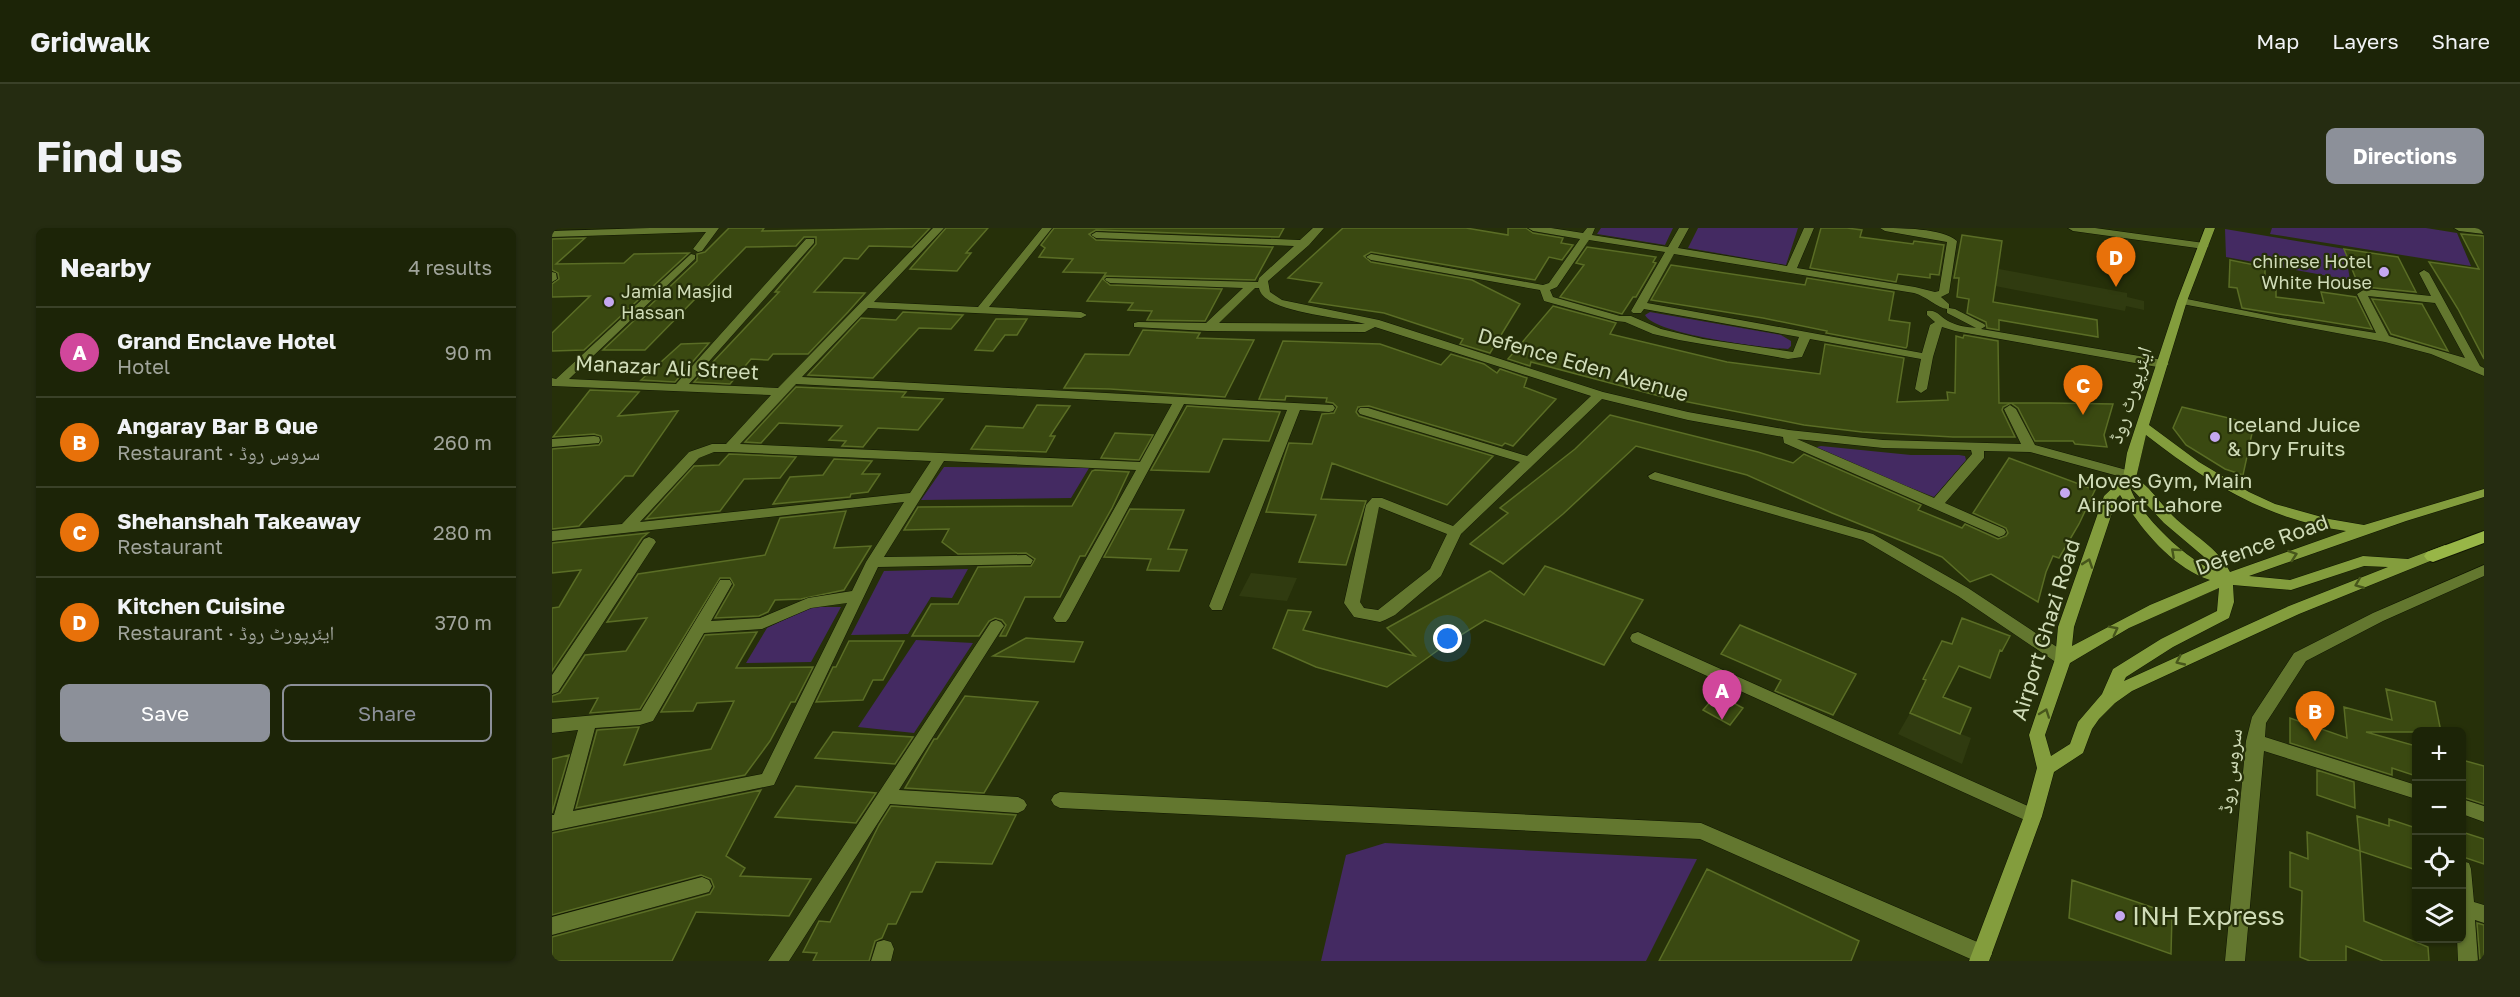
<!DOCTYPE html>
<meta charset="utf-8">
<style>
:root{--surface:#1c2407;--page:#252c11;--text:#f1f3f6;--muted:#a0a49b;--line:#3a4128;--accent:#8c9099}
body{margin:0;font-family:"Golos Text","Noto Naskh Arabic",sans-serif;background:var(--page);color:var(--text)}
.controls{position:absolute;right:18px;bottom:18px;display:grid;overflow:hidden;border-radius:9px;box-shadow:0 2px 4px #0004}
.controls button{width:54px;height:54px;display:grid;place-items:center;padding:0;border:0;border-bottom:2px solid var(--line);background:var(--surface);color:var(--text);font:30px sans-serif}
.you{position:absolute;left:896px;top:411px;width:21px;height:21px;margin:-15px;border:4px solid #fff;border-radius:50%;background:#1a73e8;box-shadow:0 0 0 9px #1a73e833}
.badge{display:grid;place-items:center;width:39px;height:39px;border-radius:50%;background:var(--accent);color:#fff;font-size:20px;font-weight:700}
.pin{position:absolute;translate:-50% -50px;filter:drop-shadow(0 2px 3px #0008)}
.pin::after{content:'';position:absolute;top:32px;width:21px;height:18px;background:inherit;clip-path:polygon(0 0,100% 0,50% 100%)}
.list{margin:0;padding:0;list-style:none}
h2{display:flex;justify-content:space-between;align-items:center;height:78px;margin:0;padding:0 24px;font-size:26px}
h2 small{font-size:20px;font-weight:400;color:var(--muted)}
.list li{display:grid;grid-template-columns:39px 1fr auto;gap:18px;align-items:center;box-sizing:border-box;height:90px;padding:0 24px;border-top:2px solid var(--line)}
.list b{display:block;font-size:22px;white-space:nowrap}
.list p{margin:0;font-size:20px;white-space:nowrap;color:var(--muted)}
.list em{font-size:20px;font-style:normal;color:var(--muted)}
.actions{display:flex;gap:12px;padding:18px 24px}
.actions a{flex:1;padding:14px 0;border:2px solid var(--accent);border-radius:9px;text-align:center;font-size:21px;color:var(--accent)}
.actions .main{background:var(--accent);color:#fff}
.icon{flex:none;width:33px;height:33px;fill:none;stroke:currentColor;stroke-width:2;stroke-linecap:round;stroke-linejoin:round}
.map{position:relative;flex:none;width:1932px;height:733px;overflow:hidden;border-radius:9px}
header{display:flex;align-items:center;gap:36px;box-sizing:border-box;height:84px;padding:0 30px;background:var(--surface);border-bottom:2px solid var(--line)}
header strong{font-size:28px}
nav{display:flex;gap:33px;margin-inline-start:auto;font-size:21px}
.intro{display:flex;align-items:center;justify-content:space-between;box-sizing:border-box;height:144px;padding:0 36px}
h1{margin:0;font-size:42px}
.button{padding:15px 27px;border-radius:9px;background:var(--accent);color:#fff;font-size:21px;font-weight:700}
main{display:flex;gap:36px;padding:0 36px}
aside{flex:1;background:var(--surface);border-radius:9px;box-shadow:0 2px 4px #0004}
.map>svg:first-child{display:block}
.built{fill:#303b10}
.green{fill:#442a62}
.building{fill:#3a4911;stroke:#5a6d25;stroke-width:1.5}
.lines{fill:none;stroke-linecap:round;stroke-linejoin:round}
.minor-casing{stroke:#101602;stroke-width:1}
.major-casing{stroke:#101602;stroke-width:1}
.highway-casing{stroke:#101602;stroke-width:2}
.minor{fill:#63772f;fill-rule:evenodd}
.major{fill:#839d3d;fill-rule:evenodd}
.highway{fill:#98b647;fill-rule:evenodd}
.oneway{stroke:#47561b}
.poi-dot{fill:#c5a7f1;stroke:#263009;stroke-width:2}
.labels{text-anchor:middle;stroke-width:4.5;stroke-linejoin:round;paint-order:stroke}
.far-poi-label{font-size:18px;fill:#d0dcb8;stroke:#263009;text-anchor:end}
.street-label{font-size:21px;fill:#d0dcb8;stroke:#263009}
.poi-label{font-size:21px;fill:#d0dcb8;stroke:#263009;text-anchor:start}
.near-poi-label{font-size:26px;fill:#d0dcb8;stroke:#263009;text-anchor:start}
</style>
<header>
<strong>Gridwalk</strong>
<nav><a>Map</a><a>Layers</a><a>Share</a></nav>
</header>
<div class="intro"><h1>Find us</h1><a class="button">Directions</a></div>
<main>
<aside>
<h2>Nearby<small>4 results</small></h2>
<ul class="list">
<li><span class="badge" style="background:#d1479c">A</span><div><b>Grand Enclave Hotel</b><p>Hotel</p></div><em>90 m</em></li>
<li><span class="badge" style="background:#e8710a">B</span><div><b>Angaray Bar B Que</b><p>Restaurant · سروس روڈ</p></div><em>260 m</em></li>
<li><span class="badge" style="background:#e8710a">C</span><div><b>Shehanshah Takeaway</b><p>Restaurant</p></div><em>280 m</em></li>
<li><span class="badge" style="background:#e8710a">D</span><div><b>Kitchen Cuisine</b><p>Restaurant · ایئرپورٹ روڈ</p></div><em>370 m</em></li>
</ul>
<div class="actions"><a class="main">Save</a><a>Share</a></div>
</aside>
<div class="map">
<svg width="1932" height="733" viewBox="0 0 1932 733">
<rect width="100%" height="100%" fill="#263009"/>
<!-- built -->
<path class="built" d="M1447,41l128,24v4l17,4v9l-18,-4 -1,5 -130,-25z
M699,345l46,5 -10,23 -48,-5z
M1358,485l61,25 -9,26 -64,-30z"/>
<!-- green -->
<path class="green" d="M1049,0h72l-8,17 -68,-11z
M1146,0h100l-12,37 -98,-17z
M1720,0h154l31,5 14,33 -201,-32z
M1673,1l120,20 5,31 -124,-23z
M1098,84l131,23 10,6v5l-3,3c-24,-1 -134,-15 -143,-34z
M1269,218l90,9h48l6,1 1,4 -32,37 -117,-46v-4z
M392,239l145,1 -18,30 -150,2z
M416,341l-16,29 -21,-1 -23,37 -57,1 33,-64z
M259,379h30l-30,55 -65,1 21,-35z
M364,412l57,3 -59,90 -56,-6z
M833,615l312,16 -51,102h-325l25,-106z"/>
<!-- building -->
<path class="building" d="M177,0h35l-2,3 168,-3 -18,19 -43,-1 -11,13 -14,-1 -30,34 51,1 -17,19 -40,42h-35l-5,6 -17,-1 -21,25 -36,-2 85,-90h-4l41,-48v-7h-12l-8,9 -50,1 -101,103h-42l94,-89v-7l8,-2z
M394,0h42l-22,25h5l-14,18 -47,-2z
M502,0h230l-5,9 -183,-7 -7,4 7,6 177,7 -18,33 -149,-4 -3,3 7,6 112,4 -17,32 -58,-1 5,-9 -24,-1 5,-7 -46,-2 19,-28 -43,-1 10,-13 -34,-2 6,-9 -4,-3z
M791,0h123l42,7v-7h18l7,5 30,5 -2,5 12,2 -11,15 -13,-3 -14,23 -164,-28 -7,4 7,6 101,18 48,24 -30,49 -30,-9 3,-5 -79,-26 -75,-11 13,-19 -34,-5z
M1269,0h26l15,2 -2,7 53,7 1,-3 30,4 -5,30 -9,-1v4l-32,-4 -2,8 -86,-14z
M1909,6l23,2v123l-26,-50 -29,-47 50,7z
M1410,7l40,6 -9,61 104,18 1,17 -99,-17v10l-12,-2 -1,-6 -19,-9 2,-14 -12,-2 2,-19h-5z
M33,10l-29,26 68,-1 10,-9 55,-1 -105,97 -32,1v-18l38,-37 -38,1v-13l7,-5 -1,-6 -6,-3v-31z
M1035,19l69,10 -3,5 3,1 -20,34h-3l-11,17 -62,-17 24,-32 -8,-2z
M1792,21l54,8 18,35 -51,-5 -5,2z
M1678,32l35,7v13l11,2v15l48,6 -3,-11 35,5 16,32 -130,-21 -5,-20 -8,-1z
M1119,37l134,20 2,-7 87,14 -5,28 21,3 -3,23 -1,2 -80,-15 1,-2 -64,-13 -112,-18z
M1820,71l50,5 26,47 -57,-17z
M1001,78l63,17 -6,11 117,28 93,12 5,-30 79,14 -7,44 51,-2 -1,-8 8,1 1,-57 7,2 1,-3 34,6 1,62h51l63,1 -9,31 3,12 -32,-3 -2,-3h-38l-17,-33 -7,-5 -8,4 -1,3 13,27h-62l-91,-5 -58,-7 -141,-28 -132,-35 -1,4 -22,-7z
M351,84l60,3 -12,14 -32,-1 -46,50 -65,-3 53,-57 35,2z
M444,91h31l-10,16h-12l-12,16 -18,-1z
M591,102l57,3 -3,5 57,2 -29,57 -115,-8 -46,-1 21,-34 44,1z
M731,113l97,3 61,21 10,-11 33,10 13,9 3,-4 27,9 -3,9 32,12 -43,47 -8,-3 -3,3 -133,-40 -11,1 -2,5 3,4 134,40 -46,49 -115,-42 -11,36 45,2 -20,64 -47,-3 17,-47 -50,-3 23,-69 23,1 10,-30 12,-1 3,-6 -4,-4 -7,-1 1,-4 -41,-2 -1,4 -26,-1z
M157,115l-34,39 -34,-2 40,-36z
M244,159l110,5 -4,5 41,2 -25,31 -40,-2 -15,19 -21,-1 4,-5 -17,-1 13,-14 -63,-3 -18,20 -16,-1z
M38,162l49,2 -21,24 60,-5 -45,65h-8l-46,50 -27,3v-80l47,-4 3,-4 -1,-5 -7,-2 -41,3z
M485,177l33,1 -20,30h5l-9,16 -75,-3 15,-23 37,2z
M635,178l93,6 -11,29 -46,-2 -14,33 -58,-2z
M1630,179l72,17 -11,51 -18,-6 -39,-24 -13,-17z
M1058,187l148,37 35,11 11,-9 117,51 -3,5 44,18 3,-4 33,15 8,-3 2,-3 -2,-5 -33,-15 36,-55 86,32 -16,34 -20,34 -6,-2 -7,16 -8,30 -47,-28 -21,8 -28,-25 -110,-44 -85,-38 -111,-29 -73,68 -60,50 -33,-20 38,-31 -8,-5 75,-59z
M563,205l38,2 -14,25 -38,-2z
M177,226l67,3 -16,21 -36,1 -24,32 -74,8 48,-53 25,-1z
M282,231l38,2 -10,13h18l-12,18 -17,2 -1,3 -77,7 17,-27 33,-2z
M543,242l34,2 -17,36 -27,48h-5l-20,41h-35l-19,39h-6l6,-11 -4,-5 -7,-2 -6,3 -10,15h-67l19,-32h27l20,-37 53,-1 4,-7 -9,-6 -68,1 -16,-12 7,-13 -45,1 14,-23 154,-1 20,-35z
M578,281l54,1 -16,39 19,1 -8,21 -32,-1 4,-11 -47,-2z
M294,283l-12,37 37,-2 -27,44 -43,9 -26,1 -7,12 -9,4 -44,2 19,-33 -4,-7h-10l-80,131 -50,4 8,-15 -46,4v-6l8,-3 25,-38 41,-4 21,-33 -40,4 31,-48 127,-19 15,-37z
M96,305l-6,5 -90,133v-63l7,-1 22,-37 -29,3v-30z
M993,338l98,34 -39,65 -119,-45 -37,23 -61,44 -71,-20 -43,-19 15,-38 23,2 -8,18 112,26 -28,-28 103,-57 34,24z
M1410,390l48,18 -8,15 -2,-1 -10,28 -31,-12 -16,31 28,11 -11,26 -50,-21 16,-33 -3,-1 19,-38 10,3z
M1188,397l116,49 -23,41 -58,-24 6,-11 -60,-26z
M205,404l-21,36 77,-1 -18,35h-4l-21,39 -25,34 -169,33 21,-78 42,-3 -15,38 87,-16 23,-48 -37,2 -4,8 -32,1 44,-77z
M474,410l57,4 -9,20 -81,-6z
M297,413h55l-21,39h-10l-10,20 -47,2 17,-35h3z
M1834,461l49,13 6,30h-75l50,14v30l-24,-8v7l-102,-32v-25l57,20 -3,-31 48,13z
M1165,466l26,14 -13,17 -27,-15z
M413,468l73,6 -54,91 -79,-5 29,-49h3z
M281,504l80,5 -18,27 -80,-6z
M17,527l-17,58v-54z
M1910,532l22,6v38l-22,-7z
M1765,542l37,12 1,26 -38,-13z
M244,558l80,7 -20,30 -81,-6z
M209,562l-35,66 19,12 -5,8 71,3 -22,37 -93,-4 -24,49h-120v-24l158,-43 4,-7 -3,-8 -10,-4 -149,40v-82z
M339,578l125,9 -24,49 -56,-2 -14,30h-11l-15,32h-8l-6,14 -7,3 -6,20h-56l4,-8 -14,-1 16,-31 11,1 49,-97z
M1805,588l32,10v-7l27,9v42l-56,-19z
M1755,604l53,19 4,70 64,26 1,14h-46l-37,-15v15h-36l-10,-4 2,-66 -12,-4v-35l18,7z
M1910,604l22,7v25l-21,-7z
M1155,641l152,72 -8,20h-192z
M1520,652l100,34 -1,40 -102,-36z
M1925,695l7,2v36h-4z"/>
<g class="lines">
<!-- minor casing -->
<g class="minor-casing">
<path id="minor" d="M98,0h69l-17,23 -4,1 -5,-3 13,-17 -154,5v-6z
M381,0h11l-70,74 104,5 64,-79h10l-63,79 92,5 6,3 -6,3 -213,-10 -66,69 531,28 2,3 -2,3 -4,1 -29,-2 -78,200h-10l-3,-4 78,-196 -103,-6 -115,214 -3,4h-10l-3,-4 83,-148 -192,-9 -60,96 142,-2 7,5 -2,4 -153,3 -104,218 -222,46v-16h2l24,-85 -26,3v-14l89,-8 79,-131h10l2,4 -21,37 49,-3 48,-20 44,-7 14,-29 38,-60 -352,39v-10l70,-7 67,-72 23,-8h14l45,-49 -219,-9v-8l4,1 135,-125 4,1v4l-126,120 107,5 130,-145h8v4l-125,141 89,4zM244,156l376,20 -32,58 -400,-18zM162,224h16l201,9 -21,32 -270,29 59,-64zM295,375l-85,171 -189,37 22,-83 45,-3 13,-4 51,-88 58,-4 49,-21z
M761,0h11l-15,17 -41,36 2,11 12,8 97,20 224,72 85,20 101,18 94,10 138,4 -17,-35 6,-4 6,4 19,36 99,27 2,3 -7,4 -99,-27 -46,-1v7l-39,45 59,26 2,3 -2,3 -5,2 -215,-94 -1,-6 -95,-17 -86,-21 -141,135 -20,42 -46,39 -10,5 -5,2 -26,-5 -10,-14 22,-98 6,-7h10l71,28 67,-64 -160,-48 -2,-3 2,-3h8l159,48 64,-60 -216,-69 -10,5 -158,-1 -73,-4v-4l4,-1 68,1 37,-35 -133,-5 -5,-3 1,-2 152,4 1,-4 35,-32 -198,-8 -5,-3 5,-3 204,8zM703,60h4c4,25 84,29 106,36l-146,-1zM1245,211l86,9 88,2 1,4 -38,44zM827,279l68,27 -17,35 -52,41 -14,-2 -4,-6z
M976,0h23l32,5 4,-5h8l-3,7 76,12 11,-19h10l-11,20 109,18 17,-38h10l-17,40 118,19 20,5 4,-1 8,-49 -62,-11 -5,-3c20,0 63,0 77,13l-8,52 -8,4 8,7v4l6,1 29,15 2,2 -5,3 182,31 6,4 -6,4 -208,-37 -13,-4 -9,30 -6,32 -6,4 -6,-4 6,-30 -111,-20 -8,18 -14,2 -109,-19 -26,-6 -28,-12 -9,-1 -72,-20 -4,-11 -169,-30 -5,-3 5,-3 172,31 6,-2 31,-44 -47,-8zM1037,12l76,12 -34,59 2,2h8l3,-4 155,28 -6,15 -90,-13 -42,-10 -30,-13h-11l-67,-19 -3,-7 7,-3zM1122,26l240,39c12,3 23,15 33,16v4l29,15c-9,-1 -18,-2 -26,-6 -9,-4 -13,-13 -23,-11v4l8,7 -5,3 -8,28 -275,-50z
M1516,0h27l109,15 5,3 -5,3 -131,-18z
M1902,0h30v6l-25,-3z
M1872,42l5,3 51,93 4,2v8l-53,-22 -46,-12 -203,-38 -5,-3 5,-3 99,20 95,15 -19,-39 8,-5 66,7 -12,-23zM1816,68l67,7 30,55 -76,-22z
M0,44l4,1 1,6 -5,3z
M42,208l5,1 1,3 -1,3 -47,4v-8z
M1103,244l218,62 95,54 101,67 2,4 -2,4h-12l-99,-67 -95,-56 -213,-61 -2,-3z
M97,309l5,2 2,3 -2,3 -96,147 -6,2v-19l92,-136z
M1932,337v11l-101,45 -77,40 -40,62 -1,14 151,48v14l-152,-48 -19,210h-20l21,-220 6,-24 42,-64 79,-40z
M444,392l5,2 3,4 -3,4 -102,160 119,7 6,3 3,5 -3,5 -6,3 -128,-9 -101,157h-21l223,-339z
M1086,404l401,179 3,5 -3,5 -6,3 -6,-3 -395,-179 -2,-4 2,-4z
M508,564l641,31 288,124 3,7 -4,7h-13l-275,-122 -640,-31 -6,-3 -3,-5 3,-5z
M1910,571l22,7v16l-22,-8z
M1910,633l7,2 2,6 3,33 10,3v18l-9,-3 3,41h-20l-1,-23h5z
M150,649l7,3 3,6 -3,6 -157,43v-18z
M332,712l7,2 3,7 -3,12h-20l6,-19z"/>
</g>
<!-- major casing -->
<g class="major-casing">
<path id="major" d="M1653,0h10l-28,73 -38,124 50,37 50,30 26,12 54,15 35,6 120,-36v8l-78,24 -157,55 41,4 73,-24 45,3 37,-14 7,5 -2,3 -151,61 -167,77 -17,12 -16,16 -7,10 -9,24 -29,19 -12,44 -53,145h-20l55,-145 13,-48 -8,-33 26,-76 3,-32 46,-131 19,-18 4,-25 50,-152zM1594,207c61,48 123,85 200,96l-116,41c-12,-25 -38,-37 -57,-56 -13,-13 -22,-28 -37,-38zM1578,259l34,36 39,33 11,14c-27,-9 -77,-58 -84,-83zM1568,267c21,34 51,72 90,85l-60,25 -78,41 2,-19 43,-129zM1812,338l24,1 -99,39 -165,75 2,-4 47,-30 56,-29 5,-16 -1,-17 58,5zM1667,360l-2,23 -56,28 -48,30 -11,25 -24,28 -8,22 -19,12 -6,-21 25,-72 59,-35z"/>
</g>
<!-- highway casing -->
<g class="highway-casing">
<path id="highway" d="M1932,303v12l-51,19 -6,-2 -3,-4 3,-4z"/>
</g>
<!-- minor -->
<use href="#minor" class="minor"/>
<!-- major -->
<use href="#major" class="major"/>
<!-- highway -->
<use href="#highway" class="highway"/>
</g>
<!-- one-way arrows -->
<defs><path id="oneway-chevron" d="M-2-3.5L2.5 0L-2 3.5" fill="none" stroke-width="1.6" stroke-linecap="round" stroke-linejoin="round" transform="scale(1.5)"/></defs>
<g class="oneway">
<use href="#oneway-chevron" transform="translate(1623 324) rotate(-138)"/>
<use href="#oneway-chevron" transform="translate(1741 327) rotate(-19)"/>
<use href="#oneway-chevron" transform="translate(1536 335) rotate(-71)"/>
<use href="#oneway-chevron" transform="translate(1807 356) rotate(158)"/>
<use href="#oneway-chevron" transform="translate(1562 402) rotate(-27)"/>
<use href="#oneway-chevron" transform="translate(1628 433) rotate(155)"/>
<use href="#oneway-chevron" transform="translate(1493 485) rotate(-70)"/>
</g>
<!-- markers -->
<g class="poi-dot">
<circle cx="1832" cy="44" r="6"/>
<circle cx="57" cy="74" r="6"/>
<circle cx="1663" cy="209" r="6"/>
<circle cx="1513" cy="265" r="6"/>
<circle cx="1568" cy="688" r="6"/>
</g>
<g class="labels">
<!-- far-poi labels -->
<g class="far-poi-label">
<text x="1820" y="40">chinese Hotel<tspan x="1820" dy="21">White House</tspan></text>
<text x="69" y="70" text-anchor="start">Jamia Masjid<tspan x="69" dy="21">Hassan</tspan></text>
</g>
<!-- street labels -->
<g class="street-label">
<text transform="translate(1031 137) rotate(16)" y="7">Defence Eden Avenue</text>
<text transform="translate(115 140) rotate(3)" y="7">Manazar Ali Street</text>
<text transform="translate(1578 167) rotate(-72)" y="7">ایئرپورٹ روڈ</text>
<text transform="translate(1710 317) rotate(-20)" y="7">Defence Road</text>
<text transform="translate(1494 402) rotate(-73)" y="7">Airport Ghazi Road</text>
<text transform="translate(1678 543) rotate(-83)" y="7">سروس روڈ</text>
</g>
<!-- poi labels -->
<g class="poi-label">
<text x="1675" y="204">Iceland Juice<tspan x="1675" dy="24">&amp; Dry Fruits</tspan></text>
<text x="1525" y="260">Moves Gym, Main<tspan x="1525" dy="24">Airport Lahore</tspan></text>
</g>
<!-- near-poi labels -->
<g class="near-poi-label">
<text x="1580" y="697">INH Express</text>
</g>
</g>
</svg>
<div class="controls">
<button>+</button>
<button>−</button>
<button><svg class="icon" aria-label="locate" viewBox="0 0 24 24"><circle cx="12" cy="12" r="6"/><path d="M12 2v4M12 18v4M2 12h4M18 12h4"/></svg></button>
<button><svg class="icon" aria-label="layers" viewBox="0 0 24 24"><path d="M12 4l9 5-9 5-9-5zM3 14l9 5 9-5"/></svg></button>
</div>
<div class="you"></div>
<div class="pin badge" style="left:1170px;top:492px;background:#d1479c">A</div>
<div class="pin badge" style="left:1763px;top:513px;background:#e8710a">B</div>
<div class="pin badge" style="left:1531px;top:187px;background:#e8710a">C</div>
<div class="pin badge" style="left:1564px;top:59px;background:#e8710a">D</div>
</div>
</main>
